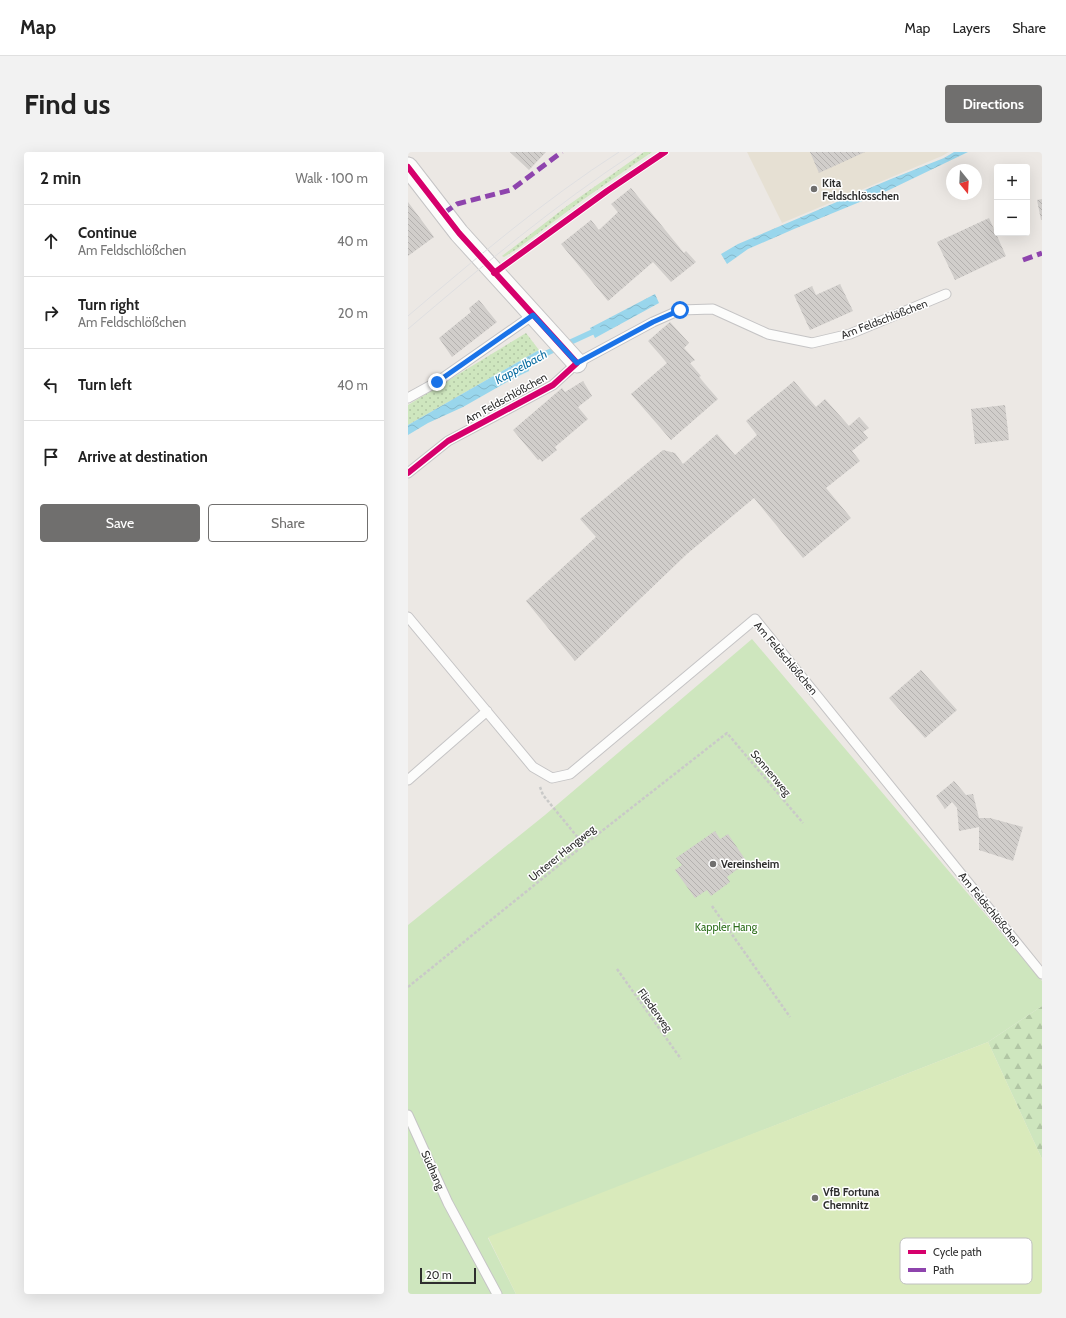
<!DOCTYPE html>
<meta charset="utf-8">
<style>
:root{--surface:#fff;--page:#f2f2f2;--text:#222;--muted:#767676;--line:#e0e0e0;--accent:#706f6e}
body{margin:0;font-family:Cabin,sans-serif;background:var(--page);color:var(--text)}
.controls{position:absolute;right:12px;top:12px;display:grid;overflow:hidden;border-radius:4px;box-shadow:0 4px 16px #0002}
.controls button{width:36px;height:36px;display:grid;place-items:center;padding:0;border:0;border-bottom:1px solid var(--line);background:var(--surface);color:var(--text);font:20px sans-serif}
.compass{position:absolute;left:538px;top:12px;width:36px;height:36px;border-radius:50%;background:var(--surface);box-shadow:0 4px 16px #0002;rotate:162deg}
.scale{position:absolute;left:12px;bottom:10px;width:56px;box-sizing:border-box;padding-left:4px;border:2px solid #2e2e2e;border-top:0;font-size:11px;line-height:14px;white-space:nowrap;color:#2e2e2e;-webkit-text-stroke:3px #fff;paint-order:stroke}
.stop{position:absolute;width:12px;height:12px;margin:-9px;border:3px solid #1a73e8;border-radius:50%;background:#fff}
.stop.end{background:#1a73e8;border-color:#fff;box-shadow:0 1px 4px #0008}
.list{margin:0;padding:0;list-style:none}
h2{display:flex;justify-content:space-between;align-items:center;height:52px;margin:0;padding:0 16px;font-size:17px}
h2 small{font-size:13px;font-weight:400;color:var(--muted)}
.list li{display:grid;grid-template-columns:26px 1fr auto;gap:12px;align-items:center;box-sizing:border-box;height:72px;padding:0 16px;border-top:1px solid var(--line)}
.list b{display:block;font-size:15px;white-space:nowrap}
.list p{margin:0;font-size:13px;white-space:nowrap;color:var(--muted)}
.list em{font-size:13px;font-style:normal;color:var(--muted)}
.actions{display:flex;gap:8px;padding:12px 16px}
.actions a{flex:1;padding:9px 0;border:1px solid var(--accent);border-radius:4px;text-align:center;font-size:14px;color:var(--accent)}
.actions .main{background:var(--accent);color:#fff}
.icon{flex:none;width:22px;height:22px;fill:none;stroke:currentColor;stroke-width:2;stroke-linecap:round;stroke-linejoin:round}
.map{position:relative;flex:none;width:634px;height:1142px;overflow:hidden;border-radius:4px}
header{display:flex;align-items:center;gap:24px;box-sizing:border-box;height:56px;padding:0 20px;background:var(--surface);border-bottom:1px solid var(--line)}
header strong{font-size:19px}
nav{display:flex;gap:22px;margin-inline-start:auto;font-size:14px}
.intro{display:flex;align-items:center;justify-content:space-between;box-sizing:border-box;height:96px;padding:0 24px}
h1{margin:0;font-size:28px}
.button{padding:10px 18px;border-radius:4px;background:var(--accent);color:#fff;font-size:14px;font-weight:700}
main{display:flex;gap:24px;padding:0 24px}
aside{flex:1;background:var(--surface);border-radius:4px;box-shadow:0 4px 16px #0002}
.map>svg:first-child{display:block}
.education{fill:#e6e0d3}
.grass{fill:url(#grass-dots)}
.forest{fill:url(#forest-firs)}
.garden{fill:#cee6be}
.pitch{fill:#d9eabb}
.water{fill:url(#water-waves)}
.lines{fill:none;stroke-linecap:round;stroke-linejoin:round}
.stream{stroke:#99d6ec;stroke-width:5.5}
.building{fill:url(#building-back-hatch)}
.service-casing{stroke:#c5c4c5;stroke-width:11}
.minor-casing{stroke:#c5c4c5;stroke-width:21}
.path{stroke:#c9c9c8;stroke-width:2.5;stroke-dasharray:3 2;stroke-linecap:butt}
.service{stroke:#fcfcfb;stroke-width:9}
.minor{stroke:#fcfcfb;stroke-width:19}
.tram{stroke:#dfdfe1;stroke-width:1}
.quiet{stroke:#8e44ad;stroke-width:5;stroke-dasharray:10 5;stroke-linecap:butt}
.cycleway-casing{stroke:#fff;stroke-width:8}
.cycleway{stroke:#d6006c;stroke-width:6}
.route{stroke:#1a73e8;stroke-width:5}
.poi-dot{fill:#706f6e;stroke:#fff;stroke-width:1.5}
.labels{text-anchor:middle;stroke-width:3;stroke-linejoin:round;paint-order:stroke}
.poi-label{font-size:11px;font-weight:bold;fill:#2e2e2e;stroke:#fff;text-anchor:start}
.street-label{font-size:11px;fill:#2e2e2e;stroke:#fff}
.park-label{font-size:11px;fill:#2c6e1b;stroke:#fff}
.water-label{font-size:12px;font-style:italic;fill:#0d6fa3;stroke:#fff}
.key{fill:#fff;stroke:#c0c0c0;stroke-width:1}
.key-label{font-size:11px;fill:#2e2e2e}
</style>
<header>
<strong>Map</strong>
<nav><a>Map</a><a>Layers</a><a>Share</a></nav>
</header>
<div class="intro"><h1>Find us</h1><a class="button">Directions</a></div>
<main>
<aside>
<h2>2 min<small>Walk · 100 m</small></h2>
<ul class="list">
<li><svg class="icon" aria-label="ahead" viewBox="0 0 24 24"><path d="M12 20V5M6 11l6-6 6 6"/></svg><div><b>Continue</b><p>Am Feldschlößchen</p></div><em>40 m</em></li>
<li><svg class="icon" aria-label="right" viewBox="0 0 24 24"><path d="M7 20v-9h11M14 6l5 5-5 5"/></svg><div><b>Turn right</b><p>Am Feldschlößchen</p></div><em>20 m</em></li>
<li><svg class="icon" aria-label="left" viewBox="0 0 24 24"><path d="M17 20v-9H6M10 6l-5 5 5 5"/></svg><div><b>Turn left</b></div><em>40 m</em></li>
<li><svg class="icon" aria-label="arrive" viewBox="0 0 24 24"><path d="M6 21V4h12l-3 4 3 4H6"/></svg><div><b>Arrive at destination</b></div></li>
</ul>
<div class="actions"><a class="main">Save</a><a>Share</a></div>
</aside>
<div class="map">
<svg width="634" height="1142" viewBox="0 0 634 1142">
<defs>
<pattern id="grass-dots" width="8" height="8" patternUnits="userSpaceOnUse"><rect width="8" height="8" fill="#cee6be"/><path d="M2 2h.1M6 6h.1" fill="none" stroke="#b1c6a4" stroke-width="1.8" stroke-linecap="round"/></pattern>
<pattern id="forest-firs" width="22" height="20" patternUnits="userSpaceOnUse"><rect width="22" height="20" fill="#cee6be"/><path d="M5 1l3.5 6h-7zM16 11l3.5 6h-7z" fill="#b1c6a4"/></pattern>
<pattern id="water-waves" width="16" height="10" patternUnits="userSpaceOnUse"><rect width="16" height="10" fill="#99d6ec"/><path d="M0 5q4-4 8 0t8 0" fill="none" stroke="#84b8cb"/></pattern>
<pattern id="building-back-hatch" width="6" height="6" patternUnits="userSpaceOnUse"><rect width="6" height="6" fill="#d1cecb"/><path d="M-1 5l2 2M0 0l6 6M5-1l2 2" fill="none" stroke="#b4b1af"/></pattern>
</defs>
<rect width="100%" height="100%" fill="#ece8e4"/>
<!-- education -->
<path class="education" d="M339,0h202l-7,4 -160,67z"/>
<!-- grass -->
<path class="grass" d="M236,0h8l-68,47 -67,50 -13,8 -2,-1 65,-50z
M118,181l13,17 -131,75v-20z"/>
<!-- forest -->
<path class="forest" d="M634,854v153l-54,-117z"/>
<!-- garden -->
<path class="garden" d="M344,487l290,342v25l-54,36 -500,196 28,56h-108v-369l137,-110z"/>
<!-- pitch -->
<path class="pitch" d="M580,890l54,117v135h-526l-28,-57z"/>
<!-- water -->
<path class="water" d="M546,0h14l-79,38 -95,39 -46,20 -21,15 -6,-10 17,-10 153,-65 53,-21z
M247,142l4,9 -64,35 -5,-10z
M131,198l4,9 -14,7v5l-17,8 -49,28 -35,16 -20,12v-10z"/>
<g class="lines">
<!-- stream -->
<path class="stream" d="M128,206l63,-29"/>
</g>
<!-- building -->
<path class="building" d="M102,0h36l-17,18z
M402,0h55l-46,21z
M223,36l53,65 2,-2 10,11 -25,20 -18,-20 -45,39 -47,-57 30,-24 8,10 19,-18 -7,-8z
M634,47v21h-1l-4,-20z
M0,50l26,35 -26,19z
M581,66l17,38 -51,24 -18,-38z
M432,132l13,27 -43,19 -16,-35 18,-9 4,9z
M71,148l18,22 -45,35 -13,-19 32,-26 -2,-4z
M262,170l19,21 -5,5 11,12 -5,3 11,13 -2,1 19,22 -47,41 -40,-46 36,-31 -19,-22z
M175,229l9,15 -14,11 10,12 -33,28 2,3 -15,12 -2,-3 -2,1 -25,-30 49,-42 3,4z
M386,229l22,26 9,-8 24,27 10,-9 10,11 -6,4 5,6 -16,13 8,10 -34,27 25,30 -48,40 -49,-60 -67,56 -112,107 -49,-60 70,-64 -16,-18 83,-69 12,3 8,11 34,-30 18,21 22,-20 -11,-14z
M597,253l4,35 -34,4 -4,-35z
M513,518l36,40 -32,28 -36,-40z
M546,629l12,14 7,-1 6,24h11l33,9 -10,34 -34,-11v-23l-20,4 -2,-23 -5,-6 -7,7 -9,-13z
M307,679l5,8 8,-5 19,28 -20,15 3,5 -19,14 -4,-6 -12,8 -20,-28 7,-5 -6,-7z"/>
<g class="lines">
<!-- service casing -->
<g class="service-casing">
<path id="service" d="M0,246l29,-16 96,-67
M0,321l40,-32 105,-56 24,-22 76,-41 27,-12 33,-1 55,25 44,9 38,-9 96,-40
M0,465l125,150 19,11 18,-4 185,-155 287,355
M0,628l79,-69
M0,963l40,88 49,91"/>
</g>
<!-- minor casing -->
<g class="minor-casing">
<path id="minor" d="M0,15l51,66 118,130"/>
</g>
<!-- path -->
<path class="path" d="M132,635l3,8 41,50
M304,754l78,111
M209,817l64,90
M0,835l176,-142 143,-112 76,90"/>
<!-- service -->
<use href="#service" class="service"/>
<!-- minor -->
<use href="#minor" class="minor"/>
<!-- tram -->
<path class="tram" d="M0,164c67,-57 136,-116 211,-164
M0,177c74,-63 147,-124 228,-177"/>
<!-- quiet -->
<path class="quiet" d="M36,61l13,-9 54,-14 51,-38
M615,108l19,-7"/>
<!-- cycleway casing -->
<g class="cycleway-casing">
<path id="cycleway" d="M0,15l51,66 118,130 -24,22 -105,56 -40,32
M86,121l113,-82 58,-39"/>
</g>
<!-- cycleway -->
<use href="#cycleway" class="cycleway"/>
</g>
<g class="lines">
<!-- route -->
<path class="route" d="M29,230l96,-67 44,48 76,-41 27,-12"/>
</g>
<!-- markers -->
<g class="poi-dot">
<circle cx="406" cy="37" r="4"/>
<circle cx="305" cy="712" r="4"/>
<circle cx="407" cy="1046" r="4"/>
</g>
<g class="labels">
<!-- poi labels -->
<g class="poi-label">
<text x="414" y="35">Kita<tspan x="414" dy="13">Feldschlösschen</tspan></text>
<text x="313" y="716">Vereinsheim</text>
<text x="415" y="1044">VfB Fortuna<tspan x="415" dy="13">Chemnitz</tspan></text>
</g>
<!-- street labels -->
<g class="street-label">
<text transform="translate(476 167) rotate(-21)" y="4">Am Feldschlößchen</text>
<text transform="translate(98 246) rotate(-29)" y="4">Am Feldschlößchen</text>
<text transform="translate(378 506) rotate(50)" y="4">Am Feldschlößchen</text>
<text transform="translate(363 621) rotate(50)" y="4">Sonnenweg</text>
<text transform="translate(154 701) rotate(-39)" y="4">Unterer Hangweg</text>
<text transform="translate(582 757) rotate(51)" y="4">Am Feldschlößchen</text>
<text transform="translate(247 858) rotate(54)" y="4">Fliederweg</text>
<text transform="translate(25 1018) rotate(66)" y="4">Südhang</text>
</g>
<!-- park labels -->
<g class="park-label">
<text x="318" y="779">Kappler Hang</text>
</g>
<!-- water labels -->
<g class="water-label">
<text transform="translate(113 215) rotate(-29)" y="4">Kappelbach</text>
</g>
</g>
<!-- legend -->
<rect x="492" y="1086" width="132" height="46" rx="6" class="key"/>
<rect x="500" y="1098" width="18" height="4" fill="#d6006c"/>
<rect x="500" y="1116" width="18" height="4" fill="#8e44ad"/>
<g class="key-label">
<text x="525" y="1104">Cycle path</text>
<text x="525" y="1122">Path</text>
</g>
</svg>
<div class="controls">
<button>+</button>
<button>−</button>
</div>
<svg class="compass" viewBox="-18 -18 36 36"><path d="M0-13l5 13h-10z" fill="#e53935"/><path d="M0 13l5-13h-10z" fill="#767676"/></svg>
<div class="scale">20 m</div>
<div class="stop" style="left:272px;top:158px"></div>
<div class="stop end" style="left:29px;top:230px"></div>
</div>
</main>
